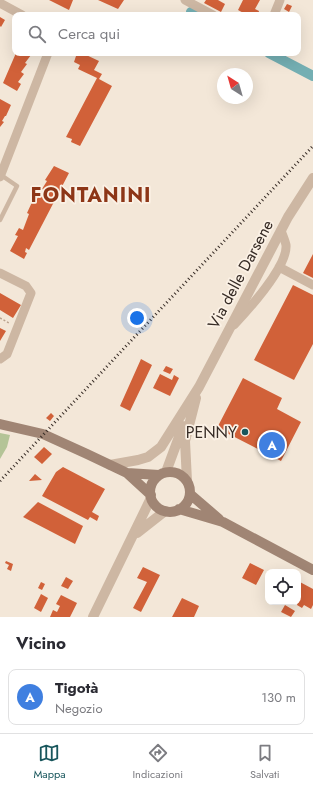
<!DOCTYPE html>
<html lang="it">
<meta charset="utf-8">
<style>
:root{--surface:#fff;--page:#f7f7f7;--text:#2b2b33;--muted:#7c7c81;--line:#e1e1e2;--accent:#18565c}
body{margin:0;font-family:Jost,sans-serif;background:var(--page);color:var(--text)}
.controls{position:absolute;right:12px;bottom:12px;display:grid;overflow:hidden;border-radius:8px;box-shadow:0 4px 16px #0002}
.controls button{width:36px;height:36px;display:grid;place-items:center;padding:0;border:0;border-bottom:1px solid var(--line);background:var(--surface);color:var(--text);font:20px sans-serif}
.compass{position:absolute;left:217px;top:68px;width:36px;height:36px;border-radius:50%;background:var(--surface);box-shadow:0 4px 16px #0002;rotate:323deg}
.you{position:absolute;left:137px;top:318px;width:14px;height:14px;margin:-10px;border:3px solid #fff;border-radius:50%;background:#1a73e8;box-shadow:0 0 0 6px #1a73e833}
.badge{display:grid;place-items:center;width:26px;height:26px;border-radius:50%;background:var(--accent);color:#fff;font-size:13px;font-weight:700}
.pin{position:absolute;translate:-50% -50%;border:2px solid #fff;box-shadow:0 1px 4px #0006}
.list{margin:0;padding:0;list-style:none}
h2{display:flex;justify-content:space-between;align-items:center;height:52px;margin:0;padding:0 16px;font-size:17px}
h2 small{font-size:13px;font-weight:400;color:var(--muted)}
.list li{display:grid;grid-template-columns:26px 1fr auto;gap:12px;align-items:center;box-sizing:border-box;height:56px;margin:0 8px 8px;padding:0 8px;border:1px solid var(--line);border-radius:8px}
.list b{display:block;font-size:15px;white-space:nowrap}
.list p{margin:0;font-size:13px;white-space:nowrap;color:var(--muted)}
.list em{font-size:13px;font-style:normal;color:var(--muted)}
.icon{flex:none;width:22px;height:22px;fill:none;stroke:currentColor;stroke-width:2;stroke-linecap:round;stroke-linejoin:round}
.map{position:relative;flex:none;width:313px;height:617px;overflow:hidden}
.search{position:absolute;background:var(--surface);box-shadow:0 4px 16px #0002;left:12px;right:12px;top:12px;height:44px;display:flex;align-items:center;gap:10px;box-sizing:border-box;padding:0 14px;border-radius:8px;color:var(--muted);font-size:15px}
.sheet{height:116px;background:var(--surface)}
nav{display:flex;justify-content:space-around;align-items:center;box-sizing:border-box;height:56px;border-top:1px solid var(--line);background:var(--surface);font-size:11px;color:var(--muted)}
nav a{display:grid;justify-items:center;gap:2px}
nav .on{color:var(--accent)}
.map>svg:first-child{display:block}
.green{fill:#b4c497}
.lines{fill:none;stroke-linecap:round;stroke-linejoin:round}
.canal{stroke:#74afb3;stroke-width:10}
.building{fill:#d16139}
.path{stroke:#b8a18d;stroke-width:1.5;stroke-dasharray:2 2;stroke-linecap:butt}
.service{stroke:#cdb7a3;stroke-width:4.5}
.minor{stroke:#cdb7a3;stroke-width:9}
.tertiary{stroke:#cdb7a3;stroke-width:10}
.secondary{stroke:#a08574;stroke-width:10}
.rail{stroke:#372c26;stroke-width:3;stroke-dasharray:1 3;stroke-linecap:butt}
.poi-dot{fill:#18565c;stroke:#fbf1e5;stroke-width:1.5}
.labels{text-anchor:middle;stroke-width:3.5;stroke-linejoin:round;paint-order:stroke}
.street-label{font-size:16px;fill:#372c26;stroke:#fbf1e5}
.poi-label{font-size:16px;fill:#372c26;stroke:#fbf1e5;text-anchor:end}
.district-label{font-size:20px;font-weight:bold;letter-spacing:1px;fill:#8d3617;stroke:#fbf1e5}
</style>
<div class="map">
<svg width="313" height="617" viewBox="0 0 313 617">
<rect width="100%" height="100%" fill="#f3e7d8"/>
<!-- green -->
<path class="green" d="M0,433l10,2 -3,12 -7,12z"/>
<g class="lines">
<!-- canal -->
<path class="canal" d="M191,12l6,3
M269,53l44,23"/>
</g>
<!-- building -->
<path class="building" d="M49,0h24l-4,10z
M98,0h26l-6,9z
M206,0h12l7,4 -4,8 -17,-9z
M243,0h17l-5,9 4,2 -1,4h-11l-9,-5z
M287,4l5,2 -3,6 -5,-3z
M0,17l5,3 -4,7 -1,-1z
M16,53h13l2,2 -6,8 2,1 -6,8 3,2 -6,8 3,2 -4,7 -14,-8z
M77,53h5l17,8 -5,9 8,4 -3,5 13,7 -32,60 -9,-4 1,-3 -6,-2 31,-59 -19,-9 2,-4 -6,-3z
M0,99l11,6 -5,11h-1l-3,5 2,1 -4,5z
M54,166l15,7 -40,77 -3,-2 -1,4 2,1 -3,6 -14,-8 8,-15 -3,-1 4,-7 4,2 6,-16 -2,-1 6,-13 3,1 2,-4 2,1 4,-8 -2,-1 5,-8 -2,-1z
M313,254v24l-10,-5z
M293,285l20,10v49l-19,36 -40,-20z
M0,293l21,12 -8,13 -13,-8z
M0,328l6,3 -6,10z
M141,359l11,6 -22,46 -10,-5z
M166,366l7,3 -3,5 -7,-3z
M160,374l12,6 2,-5 5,3 -9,18 -17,-8z
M243,378l39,20 -5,11 24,13 -20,39 -64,-33z
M51,413l3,3 -4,5 -4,-3z
M44,447l8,7 -10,10 -8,-7z
M63,467l42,22 -13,23 7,4 -2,5 -7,-4 -2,3 -46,-24 14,-24z
M35,474l7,6 -13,1z
M38,502l45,24 -8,18 -52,-27z
M6,561l7,3 -2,7 -4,-2 2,-4 -4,-2z
M250,563l14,7 -8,15 -14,-7z
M143,567l17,8 -19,37 -8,-4 14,-26 -10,-4z
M66,577l7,4 -5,8 -7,-3z
M298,581l15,8v16l-2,4 -7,-4 -2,3 -5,-3 3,-9 -2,-1z
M41,582l4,2 -3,6 -4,-2z
M41,594l7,4 -7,14 -7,-4z
M61,595l16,8 -7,14h-20l3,-7 4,2 3,-6 -4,-2z
M182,598l17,8 -5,11h-22z
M285,605l10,6 -4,6 -10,-5z"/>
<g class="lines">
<!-- path -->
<path class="path" d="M0,318l9,5"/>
<!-- service -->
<path class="service" d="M0,220l17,-34 -16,-11"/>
<!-- minor -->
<path class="minor" d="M185,0l28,15
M0,3l22,12
M274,15l6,-15
M0,177l48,-124
M279,267l34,18
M0,273l26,13 5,7 -24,61 -7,5
M234,325c14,-15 54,-59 52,-80 -1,-5 -4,-11 -5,-15"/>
<!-- tertiary -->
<path class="tertiary" d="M110,465l28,-5 10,-3 13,-10 38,-60 89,-170 25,-39
M166,472l17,-46
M187,481l-2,-40 11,-43
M137,533l28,-22
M93,617l58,-119"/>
<!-- secondary -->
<path class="secondary" d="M0,424l43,10 44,20 40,19 24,22
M150 492a20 20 0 1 1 40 0a20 20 0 1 1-40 0Z
M127,473l32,2
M190,494l29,25
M179,509l44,13 90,48"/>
<!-- rail -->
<path class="rail" d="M0,481l313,-335"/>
</g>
<!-- markers -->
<circle class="poi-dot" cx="245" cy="432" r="4"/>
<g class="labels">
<!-- street labels -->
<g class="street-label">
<text transform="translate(240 274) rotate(-62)" y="6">Via delle Darsene</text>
</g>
<!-- poi labels -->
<g class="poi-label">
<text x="237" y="438">PENNY</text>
</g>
<!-- district labels -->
<g class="district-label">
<text x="91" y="202">FONTANINI</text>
</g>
</g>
</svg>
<div class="controls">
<button><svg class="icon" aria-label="locate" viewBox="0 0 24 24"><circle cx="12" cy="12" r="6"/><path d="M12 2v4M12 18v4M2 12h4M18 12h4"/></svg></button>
</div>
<svg class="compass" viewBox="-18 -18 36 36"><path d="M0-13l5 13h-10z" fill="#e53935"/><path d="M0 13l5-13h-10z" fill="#7c7c81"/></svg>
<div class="you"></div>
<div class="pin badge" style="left:272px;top:445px;background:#3f7fe0">A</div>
<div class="search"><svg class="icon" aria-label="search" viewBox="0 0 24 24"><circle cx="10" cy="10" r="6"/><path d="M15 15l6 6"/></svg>Cerca qui</div>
</div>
<section class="sheet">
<h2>Vicino<small></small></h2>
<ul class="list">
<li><span class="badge" style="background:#3f7fe0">A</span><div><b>Tigotà</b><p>Negozio</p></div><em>130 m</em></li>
</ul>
</section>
<nav>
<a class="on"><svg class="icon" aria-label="map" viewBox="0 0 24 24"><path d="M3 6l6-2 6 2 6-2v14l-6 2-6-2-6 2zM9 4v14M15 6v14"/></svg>Mappa</a>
<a><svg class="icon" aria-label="directions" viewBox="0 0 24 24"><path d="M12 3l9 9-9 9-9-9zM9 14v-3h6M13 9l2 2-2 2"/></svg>Indicazioni</a>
<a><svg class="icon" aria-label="saved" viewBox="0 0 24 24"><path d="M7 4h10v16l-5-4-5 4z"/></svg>Salvati</a>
</nav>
